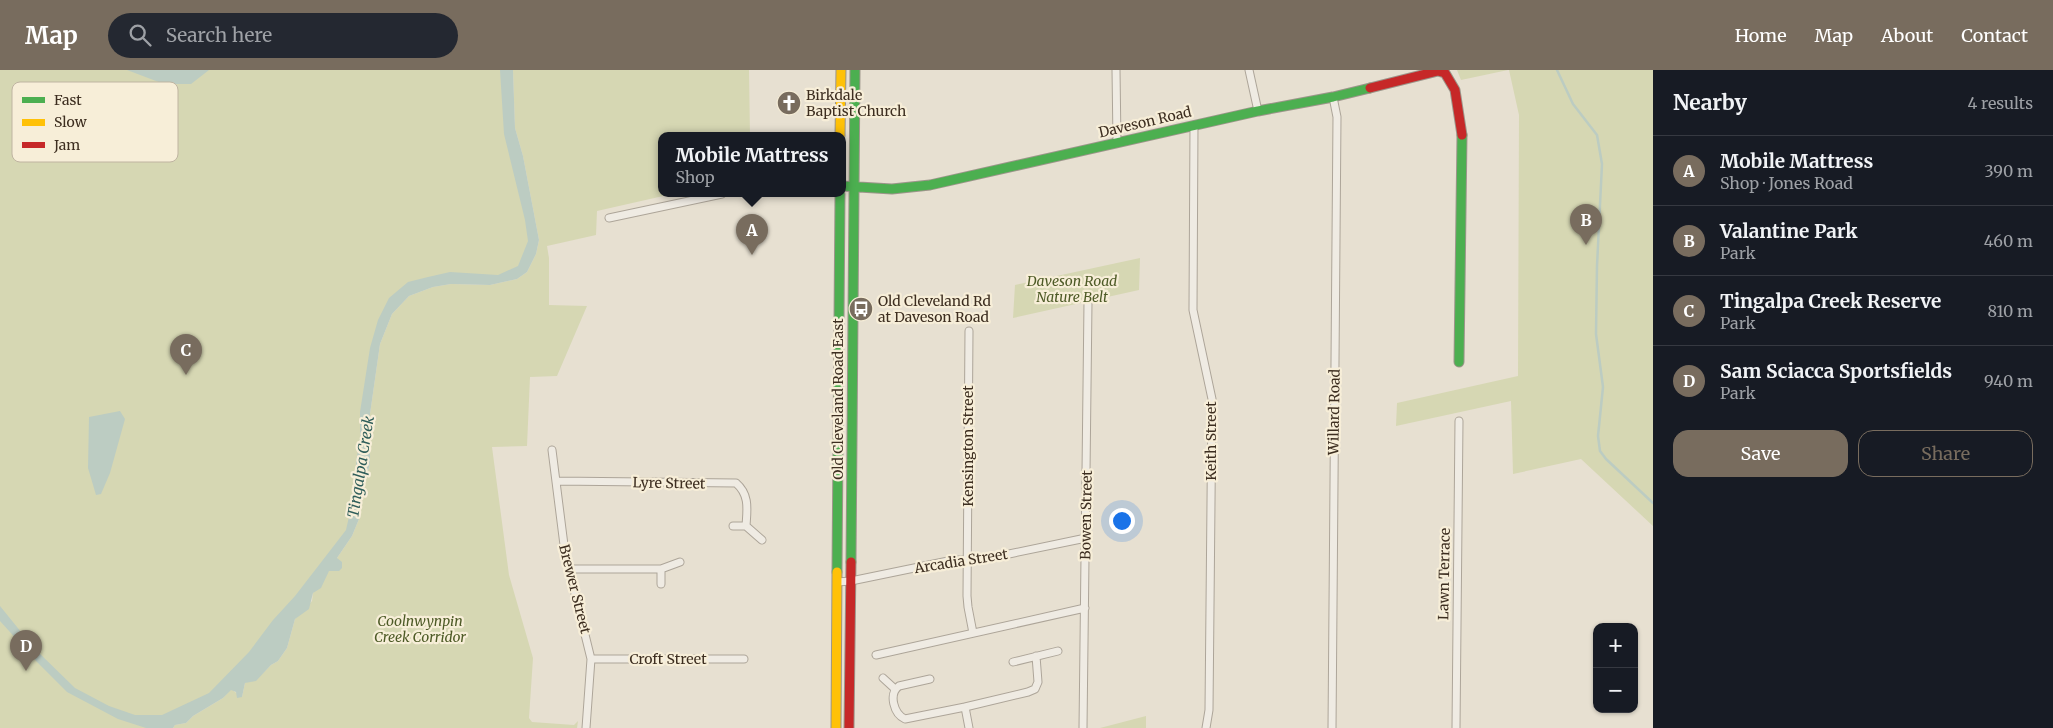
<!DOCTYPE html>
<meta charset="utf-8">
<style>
:root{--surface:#171b24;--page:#242831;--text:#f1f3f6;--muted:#9ea1a6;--line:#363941;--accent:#786c5e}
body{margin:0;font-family:Merriweather,serif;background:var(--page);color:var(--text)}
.controls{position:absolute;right:15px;bottom:15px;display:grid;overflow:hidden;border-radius:10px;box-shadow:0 1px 4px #0004}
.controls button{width:45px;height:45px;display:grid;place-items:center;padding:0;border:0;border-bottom:1px solid var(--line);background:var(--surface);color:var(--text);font:25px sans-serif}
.you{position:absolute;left:1121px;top:450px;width:18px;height:18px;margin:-12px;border:4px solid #fff;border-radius:50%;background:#1a73e8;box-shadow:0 0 0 8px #1a73e833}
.badge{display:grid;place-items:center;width:32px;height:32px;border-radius:50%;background:var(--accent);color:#fff;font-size:16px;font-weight:700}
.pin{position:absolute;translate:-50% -41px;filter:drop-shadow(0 1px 2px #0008)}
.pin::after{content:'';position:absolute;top:26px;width:18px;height:15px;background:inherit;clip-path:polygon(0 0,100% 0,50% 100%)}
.popup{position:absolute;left:658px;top:62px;width:188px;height:65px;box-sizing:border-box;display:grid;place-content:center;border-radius:10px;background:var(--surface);filter:drop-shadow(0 1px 4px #0005);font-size:16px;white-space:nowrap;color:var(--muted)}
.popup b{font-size:19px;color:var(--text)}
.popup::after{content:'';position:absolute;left:50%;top:100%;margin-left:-10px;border:10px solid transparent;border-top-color:var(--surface)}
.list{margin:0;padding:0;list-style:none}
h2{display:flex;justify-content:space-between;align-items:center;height:65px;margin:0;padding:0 20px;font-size:21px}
h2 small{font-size:16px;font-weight:400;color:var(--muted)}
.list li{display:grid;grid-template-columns:32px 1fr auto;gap:15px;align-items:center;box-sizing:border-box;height:70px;padding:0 20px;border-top:1px solid var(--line)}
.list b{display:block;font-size:19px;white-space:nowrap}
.list p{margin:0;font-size:16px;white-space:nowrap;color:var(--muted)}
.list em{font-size:16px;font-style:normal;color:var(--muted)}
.actions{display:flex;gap:10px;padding:15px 20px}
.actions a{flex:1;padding:11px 0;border:1px solid var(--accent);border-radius:15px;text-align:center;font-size:18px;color:var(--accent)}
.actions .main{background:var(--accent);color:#fff}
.icon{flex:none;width:28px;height:28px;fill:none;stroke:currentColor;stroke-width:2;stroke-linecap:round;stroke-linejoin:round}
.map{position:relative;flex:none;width:1653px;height:658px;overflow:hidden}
header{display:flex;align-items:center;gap:30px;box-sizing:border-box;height:70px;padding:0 25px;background:var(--accent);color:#fff}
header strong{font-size:24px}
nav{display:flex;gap:28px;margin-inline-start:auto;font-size:18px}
.search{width:350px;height:45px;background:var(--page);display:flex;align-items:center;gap:12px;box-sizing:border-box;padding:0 18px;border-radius:28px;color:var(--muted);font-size:19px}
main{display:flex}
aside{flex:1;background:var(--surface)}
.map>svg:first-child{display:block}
.green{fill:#d6d7b3}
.water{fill:#bcccc2}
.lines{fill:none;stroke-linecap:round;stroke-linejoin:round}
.stream{stroke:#bcccc2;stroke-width:2.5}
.street-casing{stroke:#ada599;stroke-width:9}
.fast-casing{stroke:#9c958a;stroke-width:11}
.slow-casing{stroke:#9c958a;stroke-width:11}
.jam-casing{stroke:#9c958a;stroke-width:11}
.street{stroke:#efebe3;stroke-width:7}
.fast{stroke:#4caf50;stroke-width:9}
.slow{stroke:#ffc107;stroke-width:9}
.jam{stroke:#c62828;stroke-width:9}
.labels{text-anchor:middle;stroke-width:4.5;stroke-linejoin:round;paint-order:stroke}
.poi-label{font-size:14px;fill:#3d2e20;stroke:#f7eed8;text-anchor:start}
.street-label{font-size:14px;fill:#3d2e20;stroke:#f7eed8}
.park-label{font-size:14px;font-style:italic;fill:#4d5a26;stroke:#f7eed8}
.water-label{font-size:15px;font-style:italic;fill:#2f5d5a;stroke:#f7eed8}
.key{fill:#f7eed8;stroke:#bfb4a1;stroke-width:1}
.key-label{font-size:14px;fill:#3d2e20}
</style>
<header>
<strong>Map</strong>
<div class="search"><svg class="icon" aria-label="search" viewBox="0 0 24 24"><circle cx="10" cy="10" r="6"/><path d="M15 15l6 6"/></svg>Search here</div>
<nav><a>Home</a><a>Map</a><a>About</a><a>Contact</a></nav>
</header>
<main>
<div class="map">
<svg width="1653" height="658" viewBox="0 0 1653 658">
<rect width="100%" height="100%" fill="#e7e0d1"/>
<!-- green -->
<path class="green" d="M0,0h505l29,174 -12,24 -22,10h-56l-36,12 -19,19 -13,33 -25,186 -100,141 -85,59h-166z
M513,0h236l1,66h-88v58h10l-75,17 -1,24 -49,11 2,12v47l38,1 -30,70 -27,1 -3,69 -35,1 17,128 24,83 -4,60 3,4 42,3 4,-4 -1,7h-404l2,-3 11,-2 7,-7 30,-18 8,-9 11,8 3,-14 17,-9 9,-9 7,-4 9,-13 8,-29 17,-18 1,-8 16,-23 10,1 -2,-13 15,-22 7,-17 1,-17 10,-39v-49l10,-70 12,-30 17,-18 24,-9 18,-3 39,1 27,-6 10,-7 9,-18 3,-14 -16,-84 -8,-28z
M1457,0h51l-47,10z
M1509,0h144v456l-72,-67 -68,15 -2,-73 -115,25 1,-23 121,-27 1,-261z
M1140,188l-1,32 -126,28 2,-33z
M1146,646v12h-46z"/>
<!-- water -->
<path class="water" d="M127,0h82l-18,14h-27z
M500,0h13l2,58 8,28 16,84 -3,14 -9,18 -10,7 -27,6 -39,-1 -18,3 -24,9 -17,18 -12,30 -10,70v49l-10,39 -1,17 -7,17 -15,22 5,4v6l-3,3h-10l-8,17 -8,5 -4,16 -14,10 -8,29 -9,13 -7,4 -15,16 -11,2 -3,14 -5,1 -1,-6 -5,-2 -8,8 -30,18 -7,7 -11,2 -2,3h-27l-28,-9 -51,-27 -30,-30 -37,-41v-15l34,42 41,40 34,18 26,9h27l47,-22 40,-41 24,-32 22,-24 51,-66 11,-49 -1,-19 4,-23v-27l10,-64 8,-28 11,-22 19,-16 20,-5 22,-5 48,3 20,-9 10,-25 -3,-21 -21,-86z
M120,341l5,8 -15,54 -9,21 -5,1 -8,-27 1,-51z"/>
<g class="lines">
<!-- stream -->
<path class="stream" d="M1557,0l16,34 24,31 5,29 -5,102 -1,68 7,53 -5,49 2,15 6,8 47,44"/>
<!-- street casing -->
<g class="street-casing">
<path id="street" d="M1116,0l1,72
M1249,0l9,41
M1194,55l-1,185 19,89 -3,311 -3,18
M609,148l113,-24
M969,261l-2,265 1,11 5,26
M552,380l13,103 26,106 -5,69
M556,411l180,2c14,12 11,27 10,43
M733,456h13l16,14
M569,499h92
M837,512l14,-1 102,-21h27l106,-22
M661,514v-15l19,-7
M876,585l209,-47
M591,589h153
M1013,592l45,-11
M883,608l12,11
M930,609l-31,7c-11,8 -5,28 6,33l60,-12
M969,658l-4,-21 63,-15 7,-3 3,-7 -2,-26
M1083,658l5,-426
M1332,658l5,-611 -4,-20
M1456,658l3,-307"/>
</g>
<!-- fast casing -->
<g class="fast-casing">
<path id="fast" d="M842,116l50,3 38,-4 328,-74 75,-14 37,-9
M1459,292l3,-227
M851,492l4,-492
M837,502l3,-378"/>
</g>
<!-- slow casing -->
<g class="slow-casing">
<path id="slow" d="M840,66l1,-66
M836,658l1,-156"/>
</g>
<!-- jam casing -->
<g class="jam-casing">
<path id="jam" d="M1370,18l68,-17 7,2 10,17 7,45
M849,658l2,-166"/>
</g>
<!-- street -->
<use href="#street" class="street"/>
<!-- fast -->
<use href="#fast" class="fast"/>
<!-- slow -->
<use href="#slow" class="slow"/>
<!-- jam -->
<use href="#jam" class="jam"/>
</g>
<!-- icons -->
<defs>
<g id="church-disc" transform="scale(1.25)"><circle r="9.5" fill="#786c5e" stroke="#f7eed8"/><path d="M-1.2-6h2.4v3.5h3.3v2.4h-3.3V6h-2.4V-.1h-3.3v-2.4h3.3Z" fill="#fff"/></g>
<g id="bus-disc" transform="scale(1.25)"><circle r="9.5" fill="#786c5e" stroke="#f7eed8"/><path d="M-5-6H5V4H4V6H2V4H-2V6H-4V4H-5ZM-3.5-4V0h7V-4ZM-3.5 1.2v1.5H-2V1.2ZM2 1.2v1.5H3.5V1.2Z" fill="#fff"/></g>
</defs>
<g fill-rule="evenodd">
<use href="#church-disc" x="789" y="33"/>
<use href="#bus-disc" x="861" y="239"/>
</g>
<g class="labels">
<!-- poi labels -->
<g class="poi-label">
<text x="806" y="30">Birkdale<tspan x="806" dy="16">Baptist Church</tspan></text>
<text x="878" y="236">Old Cleveland Rd<tspan x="878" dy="16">at Daveson Road</tspan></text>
</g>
<!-- street labels -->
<g class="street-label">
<text transform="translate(1145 52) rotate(-13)" y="5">Daveson Road</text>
<text transform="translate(838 329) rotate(-90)" y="5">Old Cleveland Road East</text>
<text transform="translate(1334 342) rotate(-89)" y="5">Willard Road</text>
<text transform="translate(1211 371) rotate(-90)" y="5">Keith Street</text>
<text transform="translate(968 376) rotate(-90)" y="5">Kensington Street</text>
<text transform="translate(669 413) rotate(1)" y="5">Lyre Street</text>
<text transform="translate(1086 445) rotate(-89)" y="5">Bowen Street</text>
<text transform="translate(961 491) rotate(-9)" y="5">Arcadia Street</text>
<text transform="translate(1444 504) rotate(-89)" y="5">Lawn Terrace</text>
<text transform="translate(575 519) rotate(76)" y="5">Brewer Street</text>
<text x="668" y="594">Croft Street</text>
</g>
<!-- park labels -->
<g class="park-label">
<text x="1072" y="216">Daveson Road<tspan x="1072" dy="16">Nature Belt</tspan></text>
<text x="420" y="556">Coolnwynpin<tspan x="420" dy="16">Creek Corridor</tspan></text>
</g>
<!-- water labels -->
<g class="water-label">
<text transform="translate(361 397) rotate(-81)" y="5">Tingalpa Creek</text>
</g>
</g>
<!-- legend -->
<rect x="12" y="12" width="166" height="80" rx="8" class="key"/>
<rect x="22" y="27" width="23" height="6" fill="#4caf50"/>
<rect x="22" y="49" width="23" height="7" fill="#ffc107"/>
<rect x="22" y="72" width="23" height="6" fill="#c62828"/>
<g class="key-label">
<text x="54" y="35">Fast</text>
<text x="54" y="57">Slow</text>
<text x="54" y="80">Jam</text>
</g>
</svg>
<div class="controls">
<button>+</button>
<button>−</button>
</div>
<div class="you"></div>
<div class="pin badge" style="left:752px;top:185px">A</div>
<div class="popup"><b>Mobile Mattress</b>Shop</div>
<div class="pin badge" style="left:1586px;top:175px">B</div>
<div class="pin badge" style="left:186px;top:305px">C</div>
<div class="pin badge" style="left:26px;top:601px">D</div>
</div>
<aside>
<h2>Nearby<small>4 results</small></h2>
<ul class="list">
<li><span class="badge">A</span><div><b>Mobile Mattress</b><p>Shop · Jones Road</p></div><em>390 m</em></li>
<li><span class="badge">B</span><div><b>Valantine Park</b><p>Park</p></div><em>460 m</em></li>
<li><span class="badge">C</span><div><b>Tingalpa Creek Reserve</b><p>Park</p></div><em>810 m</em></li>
<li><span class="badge">D</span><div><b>Sam Sciacca Sportsfields</b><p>Park</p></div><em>940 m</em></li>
</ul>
<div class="actions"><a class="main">Save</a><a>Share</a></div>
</aside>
</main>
